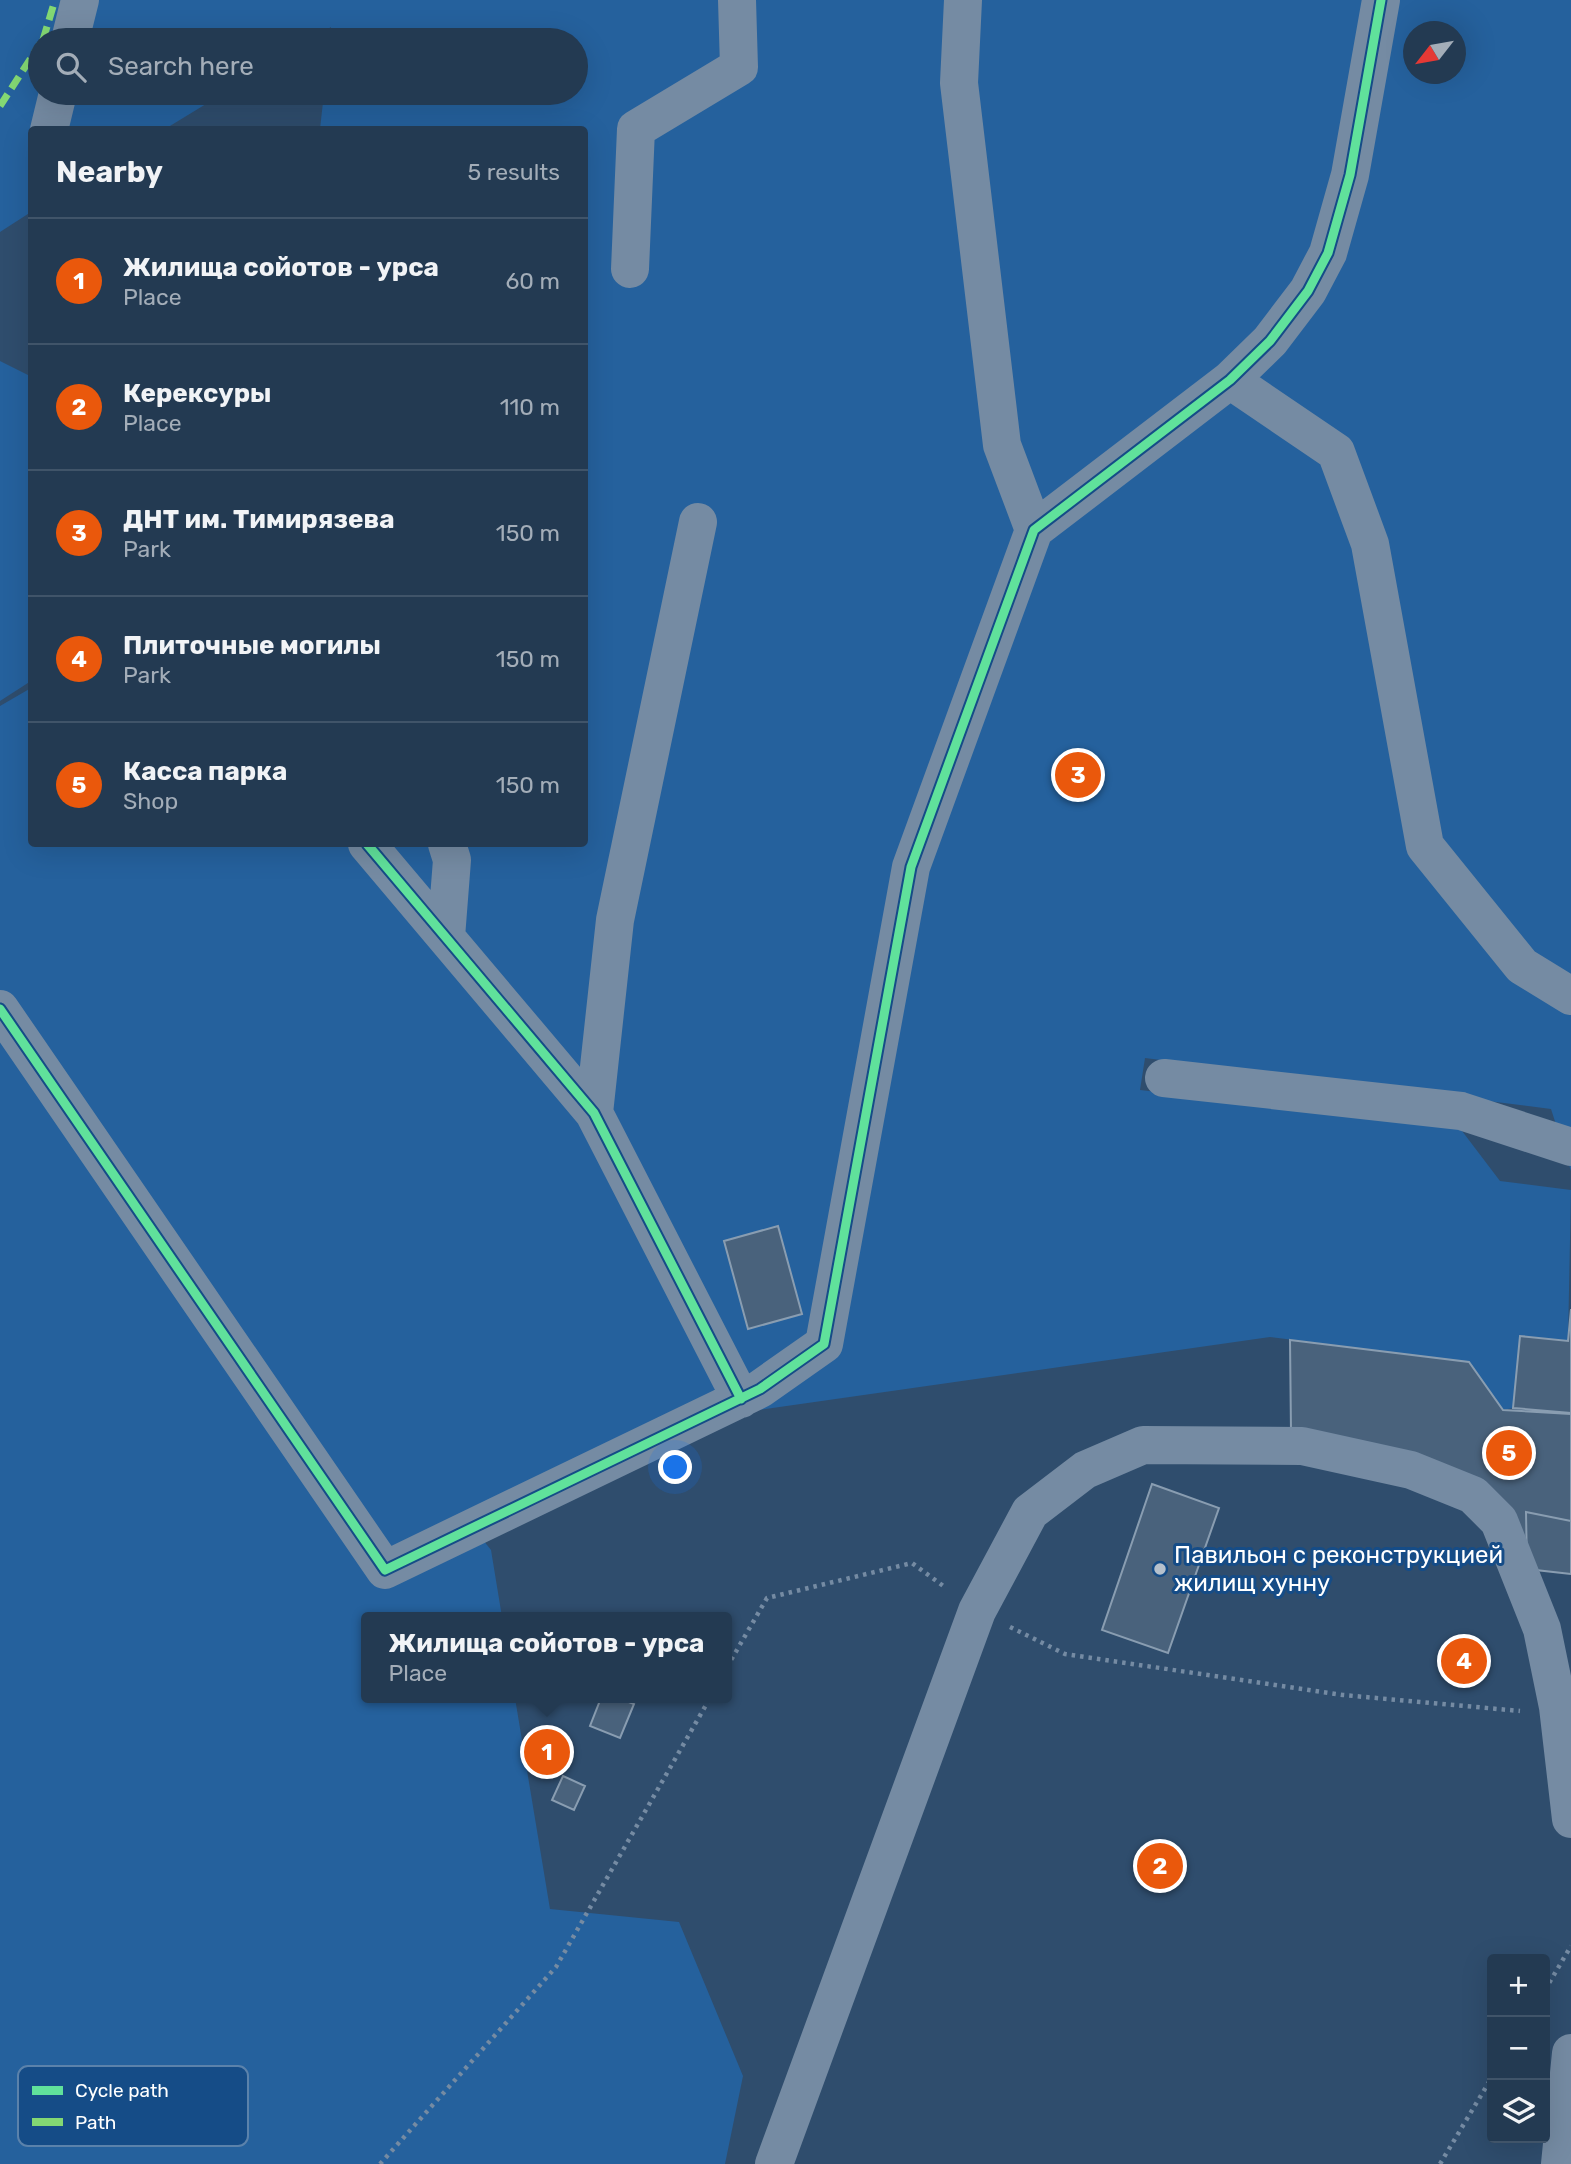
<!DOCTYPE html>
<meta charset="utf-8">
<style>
:root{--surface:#233a52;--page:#2f455c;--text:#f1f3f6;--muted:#a3adb8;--line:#405469;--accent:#ea580c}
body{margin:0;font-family:Rubik,sans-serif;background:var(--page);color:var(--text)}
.controls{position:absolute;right:21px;bottom:21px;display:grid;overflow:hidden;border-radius:7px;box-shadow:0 7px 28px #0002}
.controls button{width:63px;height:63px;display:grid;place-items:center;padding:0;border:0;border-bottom:2px solid var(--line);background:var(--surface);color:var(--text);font:35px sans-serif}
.compass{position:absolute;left:1403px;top:21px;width:63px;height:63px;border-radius:50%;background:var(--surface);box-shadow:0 7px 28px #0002;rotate:239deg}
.you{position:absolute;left:676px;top:1468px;width:24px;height:24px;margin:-18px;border:5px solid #fff;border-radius:50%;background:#1a73e8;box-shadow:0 0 0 10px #1a73e833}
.badge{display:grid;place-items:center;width:46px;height:46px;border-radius:50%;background:var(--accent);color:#fff;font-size:23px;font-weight:700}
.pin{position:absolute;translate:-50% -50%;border:4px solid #fff;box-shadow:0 2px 7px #0006}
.popup{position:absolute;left:361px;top:1612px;width:371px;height:91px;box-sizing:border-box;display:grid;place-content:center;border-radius:7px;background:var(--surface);filter:drop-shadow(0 2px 5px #0005);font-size:23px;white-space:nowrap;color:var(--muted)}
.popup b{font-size:26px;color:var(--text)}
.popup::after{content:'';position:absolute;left:50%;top:100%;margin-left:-14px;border:14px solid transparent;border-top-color:var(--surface)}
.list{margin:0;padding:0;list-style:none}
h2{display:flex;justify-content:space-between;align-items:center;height:91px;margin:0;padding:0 28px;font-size:30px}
h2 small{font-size:23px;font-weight:400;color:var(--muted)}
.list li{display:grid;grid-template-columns:46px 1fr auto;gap:21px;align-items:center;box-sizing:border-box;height:126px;padding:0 28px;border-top:2px solid var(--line)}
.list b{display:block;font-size:26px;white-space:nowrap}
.list p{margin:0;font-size:23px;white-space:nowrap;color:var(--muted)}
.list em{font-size:23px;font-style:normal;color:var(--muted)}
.icon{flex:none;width:38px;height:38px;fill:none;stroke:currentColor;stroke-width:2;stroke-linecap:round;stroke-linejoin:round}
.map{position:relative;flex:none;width:1571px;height:2164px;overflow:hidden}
.search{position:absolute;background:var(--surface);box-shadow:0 7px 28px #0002;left:28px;top:28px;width:560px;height:77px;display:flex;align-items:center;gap:18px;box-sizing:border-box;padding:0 24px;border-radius:38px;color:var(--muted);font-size:26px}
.panel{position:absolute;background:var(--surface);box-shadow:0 7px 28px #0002;left:28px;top:126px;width:560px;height:721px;border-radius:7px}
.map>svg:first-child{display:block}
.green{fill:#25619d;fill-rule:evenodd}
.building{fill:#49627c;stroke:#899db1;stroke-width:2}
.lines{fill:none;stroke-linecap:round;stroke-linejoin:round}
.path{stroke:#758ba3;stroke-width:4.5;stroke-dasharray:3.5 5;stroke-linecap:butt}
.minor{stroke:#758ba3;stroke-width:38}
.quiet{stroke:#83d873;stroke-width:7;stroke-dasharray:14 7;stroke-linecap:butt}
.cycleway-casing{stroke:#154c87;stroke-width:13}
.cycleway{stroke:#60e19b;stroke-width:9}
.poi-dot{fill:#b6c1cc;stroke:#154c87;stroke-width:2.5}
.labels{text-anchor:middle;stroke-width:6;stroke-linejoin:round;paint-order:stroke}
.poi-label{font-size:24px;fill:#fff;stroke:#154c87;text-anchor:start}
.key{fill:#154c87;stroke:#5b82ab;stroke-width:2}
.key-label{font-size:19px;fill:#fff}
</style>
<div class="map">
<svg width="1571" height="2164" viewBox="0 0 1571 2164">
<rect width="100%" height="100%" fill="#2f4d6d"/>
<!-- green -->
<path class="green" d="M0,0h1571v1171l-20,-62 -406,-51 -5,32 319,37 41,54 71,9 -3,151 -48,-5 -7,72 -10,2 -34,-48 -199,-25 -518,74 -280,115 19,24 11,67h-135v81h148l35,211 129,13 64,154 -18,88h-725v-1458l31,-18 1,156h552v-714l-264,-1 4,-36h252v-53h-246l1,-13 -22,13h-269v53h184l-59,36 -133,1 -1,82 -31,20zM1414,32h42v42h-42z
M0,361l32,16 -1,304 -31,20z"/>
<!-- building -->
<path class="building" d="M778,1226l24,88 -54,15 -24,-88z
M1571,1309v104l-58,-5 7,-72 48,5z
M1290,1340l179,22 34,48 68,4v160l-44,-5 -19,-48 -217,-89z
M1499,1443l22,3 -2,17 -22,-3z
M1152,1484l67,24 -51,145 -66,-23z
M1526,1512l45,9v53l-44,-5z
M601,1698h17l16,6 -14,34 -30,-12z
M563,1776l22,10 -11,24 -22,-10z"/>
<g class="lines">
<!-- path -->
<path class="path" d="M1010,1627l55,27 278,41 177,16
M727,1667l40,-69 145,-35 34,25
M1545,1990l26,-44
M380,2164l176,-197 154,-269
M1440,2164l52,-87"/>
<!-- minor -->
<path class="minor" d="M963,0l-4,83 43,362 32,85
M70,40l10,-40
M49,130l9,-37
M630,269l6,-140 103,-62 -2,-67
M1230,380l106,72 34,92 55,302 97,120 49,30
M367,844l227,269 147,286
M446,937l6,-77 -5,-16
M0,1009l385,561 375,-181 64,-45 87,-477 123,-337 196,-150 40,-39 38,-50 20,-38 22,-78 31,-175
M1164,1078l297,33 110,36
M594,1113l21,-193 83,-398
M774,2164l203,-553 53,-99 55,-42 58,-25 159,1 109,24 62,25 26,26 43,108 16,78 13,112
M1560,2164l11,-111"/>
<!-- quiet -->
<path class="quiet" d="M43,40l12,-40
M0,106l40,-62"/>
<!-- cycleway casing -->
<g class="cycleway-casing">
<path id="cycleway" d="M367,844l227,269 147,286
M0,1009l385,561 375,-181 64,-45 87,-477 123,-337 196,-150 40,-39 38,-50 20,-38 22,-78 31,-175"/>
</g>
<!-- cycleway -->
<use href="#cycleway" class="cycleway"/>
</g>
<!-- markers -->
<circle class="poi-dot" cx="1160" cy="1569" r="7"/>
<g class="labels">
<!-- poi labels -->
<g class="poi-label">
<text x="1174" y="1563">Павильон с реконструкцией<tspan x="1174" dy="28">жилищ хунну</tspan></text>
</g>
</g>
<!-- legend -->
<rect x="18" y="2066" width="230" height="80" rx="10" class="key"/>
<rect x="32" y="2086" width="31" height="9" fill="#60e19b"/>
<rect x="32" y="2118" width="31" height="8" fill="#83d873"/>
<g class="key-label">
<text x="75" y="2097">Cycle path</text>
<text x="75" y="2129">Path</text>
</g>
</svg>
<div class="controls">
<button>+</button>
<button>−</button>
<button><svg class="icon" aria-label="layers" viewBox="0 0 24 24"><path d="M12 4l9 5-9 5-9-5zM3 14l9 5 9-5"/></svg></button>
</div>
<svg class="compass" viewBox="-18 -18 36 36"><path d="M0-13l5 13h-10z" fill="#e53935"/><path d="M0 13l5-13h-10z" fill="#a3adb8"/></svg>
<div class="you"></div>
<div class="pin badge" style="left:547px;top:1752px">1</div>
<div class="popup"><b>Жилища сойотов - урса</b>Place</div>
<div class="pin badge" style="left:1160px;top:1866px">2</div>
<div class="pin badge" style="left:1078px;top:775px">3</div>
<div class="pin badge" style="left:1464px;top:1661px">4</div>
<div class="pin badge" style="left:1509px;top:1453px">5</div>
<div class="search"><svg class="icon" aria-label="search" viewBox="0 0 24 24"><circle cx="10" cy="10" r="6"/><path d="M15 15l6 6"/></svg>Search here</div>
<section class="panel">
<h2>Nearby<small>5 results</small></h2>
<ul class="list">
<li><span class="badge">1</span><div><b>Жилища сойотов - урса</b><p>Place</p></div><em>60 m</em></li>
<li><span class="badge">2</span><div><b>Керексуры</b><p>Place</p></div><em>110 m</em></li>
<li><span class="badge">3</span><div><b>ДНТ им. Тимирязева</b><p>Park</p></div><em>150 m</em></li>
<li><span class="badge">4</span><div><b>Плиточные могилы</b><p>Park</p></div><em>150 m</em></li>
<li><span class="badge">5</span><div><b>Касса парка</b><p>Shop</p></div><em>150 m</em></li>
</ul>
</section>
</div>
